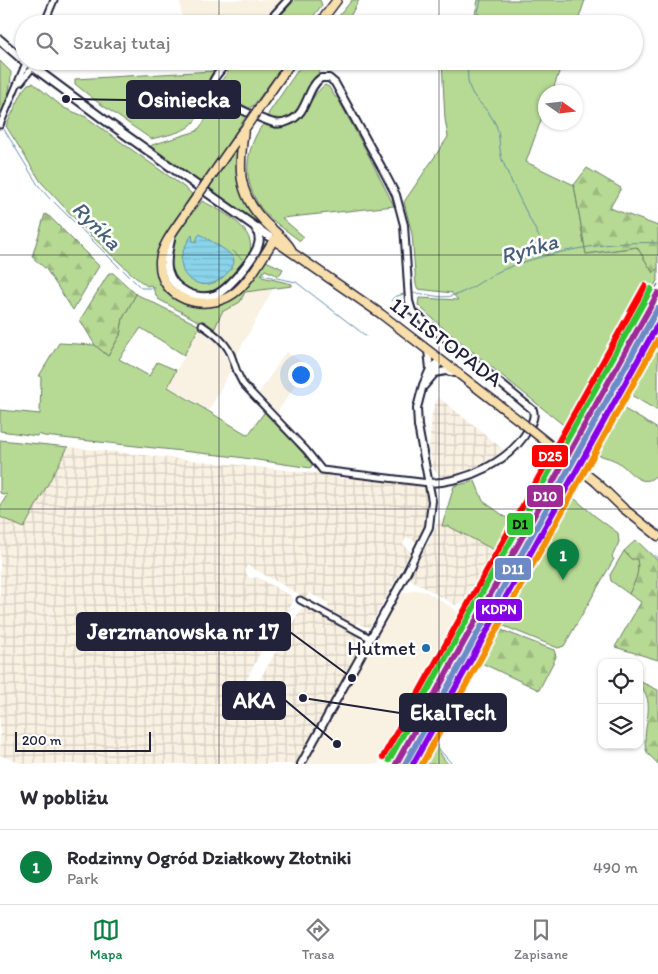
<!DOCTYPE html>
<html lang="pl">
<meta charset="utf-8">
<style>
:root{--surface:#fff;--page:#f7f7f7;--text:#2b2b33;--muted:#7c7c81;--line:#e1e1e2;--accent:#0b8043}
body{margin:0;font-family:Itim,sans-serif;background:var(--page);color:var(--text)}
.controls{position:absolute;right:15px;bottom:15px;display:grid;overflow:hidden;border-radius:10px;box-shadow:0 1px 4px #0004}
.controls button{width:45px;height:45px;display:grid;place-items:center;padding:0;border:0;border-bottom:1px solid var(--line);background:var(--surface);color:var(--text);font:25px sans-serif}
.compass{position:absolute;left:538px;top:85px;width:45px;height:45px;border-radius:50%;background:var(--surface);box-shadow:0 1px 4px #0004;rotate:104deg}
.scale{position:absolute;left:15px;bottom:12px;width:136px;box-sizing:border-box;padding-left:5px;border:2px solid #22223b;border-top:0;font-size:14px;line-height:18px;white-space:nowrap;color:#22223b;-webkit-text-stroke:4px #fff;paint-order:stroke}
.you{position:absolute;left:300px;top:374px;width:18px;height:18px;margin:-12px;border:4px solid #fff;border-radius:50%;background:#1a73e8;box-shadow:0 0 0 8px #1a73e833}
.badge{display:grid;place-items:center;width:32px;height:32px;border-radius:50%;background:var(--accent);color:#fff;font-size:16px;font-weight:700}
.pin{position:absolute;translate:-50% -41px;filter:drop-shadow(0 1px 2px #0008)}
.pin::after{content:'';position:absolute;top:26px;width:18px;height:15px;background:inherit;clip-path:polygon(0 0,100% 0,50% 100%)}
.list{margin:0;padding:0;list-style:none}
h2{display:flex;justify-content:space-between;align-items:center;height:65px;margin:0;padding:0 20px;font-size:21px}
h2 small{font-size:16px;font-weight:400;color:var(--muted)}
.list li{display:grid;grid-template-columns:32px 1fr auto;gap:15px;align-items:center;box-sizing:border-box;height:75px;padding:0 20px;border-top:1px solid var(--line)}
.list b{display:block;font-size:19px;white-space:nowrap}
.list p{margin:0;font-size:16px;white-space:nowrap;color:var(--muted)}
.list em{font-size:16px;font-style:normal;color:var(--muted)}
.icon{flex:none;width:28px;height:28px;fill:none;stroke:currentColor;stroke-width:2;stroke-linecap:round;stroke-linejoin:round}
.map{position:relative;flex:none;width:658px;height:764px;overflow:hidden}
.search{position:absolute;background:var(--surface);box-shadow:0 1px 4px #0004;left:15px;right:15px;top:15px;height:55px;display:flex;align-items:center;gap:12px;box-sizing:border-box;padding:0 18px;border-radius:28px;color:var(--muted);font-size:19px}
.sheet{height:140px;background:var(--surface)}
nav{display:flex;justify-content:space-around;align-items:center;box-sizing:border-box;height:70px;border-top:1px solid var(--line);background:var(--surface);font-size:14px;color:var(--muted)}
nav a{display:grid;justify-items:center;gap:2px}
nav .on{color:var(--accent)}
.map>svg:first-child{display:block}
.built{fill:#f9f1e2}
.industrial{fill:url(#industrial-grid)}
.green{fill:#b6d994;stroke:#6c7e68}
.forest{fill:url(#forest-firs);stroke:#6c7e68}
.water{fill:url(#water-rules);stroke:#608da4}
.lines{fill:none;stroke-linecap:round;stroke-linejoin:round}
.stream{stroke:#608da4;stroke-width:1}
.minor-casing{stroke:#22223b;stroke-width:9}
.tertiary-casing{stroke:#22223b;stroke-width:10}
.secondary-casing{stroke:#22223b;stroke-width:11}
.primary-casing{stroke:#22223b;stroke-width:11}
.minor{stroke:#fff;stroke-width:5}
.tertiary{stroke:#fff;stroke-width:6}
.secondary{stroke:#fff;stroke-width:7}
.primary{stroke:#f8deab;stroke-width:8}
.rail{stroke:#22223b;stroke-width:1;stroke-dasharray:8 4;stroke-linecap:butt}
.primary-bridge-casing{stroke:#22223b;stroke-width:11;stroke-linecap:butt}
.primary-bridge{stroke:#f8deab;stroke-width:8}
.rail-1-casing{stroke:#fff;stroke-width:10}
.rail-2-casing{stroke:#fff;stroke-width:10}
.rail-3-casing{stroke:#fff;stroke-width:10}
.rail-4-casing{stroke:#fff;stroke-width:10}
.rail-5-casing{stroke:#fff;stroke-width:10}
.rail-6-casing{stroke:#fff;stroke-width:10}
.rail-1{stroke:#9e2a97;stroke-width:6}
.rail-2{stroke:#6c8bc6;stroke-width:6}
.rail-3{stroke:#32c433;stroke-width:6}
.rail-4{stroke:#8500e5;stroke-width:6}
.rail-5{stroke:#f00;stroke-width:6}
.rail-6{stroke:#f48f03;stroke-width:6}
.grid{fill:none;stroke:#22223b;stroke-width:1;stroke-opacity:0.55}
.poi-dot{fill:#1f6fb2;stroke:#fff;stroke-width:2}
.labels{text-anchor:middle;stroke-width:5;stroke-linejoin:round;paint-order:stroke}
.street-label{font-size:21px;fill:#22223b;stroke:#fff}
.poi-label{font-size:21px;fill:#22223b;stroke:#fff;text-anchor:end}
.water-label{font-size:22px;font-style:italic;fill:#466078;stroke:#fff}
.leader{fill:none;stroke:#22223b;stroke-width:2}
.callout-dot{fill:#22223b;stroke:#fff;stroke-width:2}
.callout{fill:#22223b;stroke:#22223b;stroke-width:2}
.callout-label{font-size:22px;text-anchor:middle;font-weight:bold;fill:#fff}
.line-badge{stroke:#fff;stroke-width:2}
.badge-label{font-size:14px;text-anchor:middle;font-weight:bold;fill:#fff}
.pale-badge-label{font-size:14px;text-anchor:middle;font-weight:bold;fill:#111}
</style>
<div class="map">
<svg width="658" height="764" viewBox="0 0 658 764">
<defs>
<pattern id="industrial-grid" width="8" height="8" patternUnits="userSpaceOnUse" patternTransform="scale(1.25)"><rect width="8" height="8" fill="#f9f1e2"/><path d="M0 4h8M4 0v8" fill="none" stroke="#d5cec3"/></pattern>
<pattern id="forest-firs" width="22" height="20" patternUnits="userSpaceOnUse" patternTransform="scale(1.25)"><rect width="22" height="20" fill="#b6d994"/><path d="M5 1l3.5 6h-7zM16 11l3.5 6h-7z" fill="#9cba80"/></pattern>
<pattern id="water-rules" width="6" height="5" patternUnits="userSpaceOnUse" patternTransform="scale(1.25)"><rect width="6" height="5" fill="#8ad4ea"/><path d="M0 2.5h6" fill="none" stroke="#77b6ca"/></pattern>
</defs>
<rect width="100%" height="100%" fill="#fff"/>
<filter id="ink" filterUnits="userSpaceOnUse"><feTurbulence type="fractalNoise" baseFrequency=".02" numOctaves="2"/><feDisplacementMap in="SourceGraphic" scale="10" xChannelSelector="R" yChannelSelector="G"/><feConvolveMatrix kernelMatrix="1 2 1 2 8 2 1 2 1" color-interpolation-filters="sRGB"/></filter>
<g filter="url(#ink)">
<!-- built -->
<path class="built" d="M180,0h102l-23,23 -7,1h-70z
M273,289l-38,69 -10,-18 -6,-6 -26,-16 26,-4 12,-6 9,-6 5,-10z
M199,329l19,14 14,25 -23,42 -41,-24z
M286,352l23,14 -32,46 -18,-19z
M416,590l11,2 29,18v2l6,4 -41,70h-2l-11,22 -3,-2 -19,45 -8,13h-68l-3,-1 93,-169z"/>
<!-- industrial -->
<path class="industrial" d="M438,397l66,53 -14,10 -21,10h-7l-5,5 -16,2 -8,-8 -4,-19 3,-38z
M68,447l265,28 3,3 9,1 3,-2 77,8 2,21 -2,19 -8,17 -11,-5 -3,7 8,8 -42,76 -12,-5 -2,3 -9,-5v-2l-19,-11 2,-5 -20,-10 -3,5 -59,-33 -2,5 3,7 3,1 6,-1 34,19 2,6 -27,48 -5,1 -15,30 10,5 44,-76 4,-3 47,24 13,9 -68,124h-274l-22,-9v-238l24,11z
M439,519l54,31 -31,53 -7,2 -47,-27 24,-42z"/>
<!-- green -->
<path class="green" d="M295,0h25l2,5 -15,19h-35z
M352,0h7l-13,24h-10l2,-7z
M478,0h107l-8,24h-104z
M0,61l11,11c0,17 -4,29 -11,44z
M236,61h50l-32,44 -5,3 -28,-15 -2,-9z
M304,61h17l2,4c-7,13 -21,45 -34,52 -6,3 -13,1 -19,0l-2,-3z
M442,61h121l-11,31h-6l-1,17 -19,53 48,23 12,69 51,-7 16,26 5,-5v11l-86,153 -130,-105 -24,-22 1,-7 39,2 -6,-7 -34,-4 -2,-4 -4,-51 -8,-32 44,-65 -3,-18z
M213,71v4l-6,8 -6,1 -5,-2 -2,7c7,4 9,6 8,15 -5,28 -27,29 -51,35l-55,-38 -21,-17v-5z
M33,83l31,25 22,9 98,70 8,7c-10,16 -31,43 -35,60 -10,38 37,63 69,48 18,-8 27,-26 38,-41h2l17,8 -4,7 -14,-6 -4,5 1,2 30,7v2l-47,6 -5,10 -18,10 -8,18 -56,-31 -7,-14 -4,1 -12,-9 -47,-44 -47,-51 -35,-56 18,-37 4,-5z
M325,85l4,2 6,10h2l33,61 24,48 -112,12 22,19 -4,4c-14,-11 -34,-23 -43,-39 -15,-26 -11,-54 6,-78 4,2 11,5 15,4 26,-2 29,-30 47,-43z
M221,101l26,14 -41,62 -7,6 -49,-36 2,-2 45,-14 21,-28z
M239,144c-2,29 -3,51 17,74 5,6 14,11 16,16l-63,-43 2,-6z
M202,201c16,8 43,21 48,40 1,3 0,7 1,11 -9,14 -19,33 -35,39 -26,9 -51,-12 -46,-39 4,-19 21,-36 32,-51z
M136,294l64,32 -16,29 -43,-27 -22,31 30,17 8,-14 19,8 -8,17 80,48 18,-25 46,54 -1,4 -74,-11 -193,-21 -6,-2 -1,2 -37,-5v-21l40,4 1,-38h-2l20,-33 36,2 13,11 12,-21 3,-17z
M658,318v93l-39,-23z
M616,404l42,25v44c-16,20 -29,-5 -42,-12 -8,-4 -19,-6 -27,-8z
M0,440l68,7 -44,81 -24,-11v-10l7,-12 -7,-2z
M475,481l8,20 31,22 -16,29 -50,-26h-6l12,-40z
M567,492l28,24 23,17 1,9 -7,15 2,2 -50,87 -6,2 -54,-22 -2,-5 35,-67 6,-19z
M624,551l7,8 6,-1c3,17 -1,22 -8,36l-18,-13 -1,-6z
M438,716c-2,21 -5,31 10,48h-36l13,-28z"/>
<!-- forest -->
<path class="forest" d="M587,168l34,20 -11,20 48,18v42l-5,5 -16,-26 -51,7 -12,-69z
M45,214l5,3 49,49 -26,44 -27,-41 -14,-12z
M109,273h4l23,21 -13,24 -3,17 -12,21 -13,-11 -15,-25z
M636,540l22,21v99l-43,-13 26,-45 -12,-8c6,-14 11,-19 8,-35h-6l-7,-8z
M492,624l12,7 50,19 2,6 -1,3 -16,31 -66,-31z
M639,681l19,9v74c-4,-5 -11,-9 -12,-15 -5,-21 12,-47 -7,-64z"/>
<!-- water -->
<path class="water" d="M200,234c8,6 26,15 32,22 4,5 1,10 -2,14 -12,15 -28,20 -43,7 -4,-4 -6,-11 -6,-17 1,-9 6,-18 11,-25l1,6 3,1 2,-6z"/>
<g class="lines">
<!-- stream -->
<path class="stream" d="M475,24l6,-24
M469,61c-7,38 14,37 27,64 5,12 2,25 7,37 13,32 30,62 45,93
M2,126l36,59 12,14
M54,202l66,66
M233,251l9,8
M123,270l18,18h14
M263,274l4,2 29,6 70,54
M413,293c12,0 27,6 38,3 19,-4 33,-18 51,-26 44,-18 108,-30 156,-27
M391,301l3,-4 10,-3
M653,554l5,5
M417,703l2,-8
M438,714l2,6 -2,28 14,16"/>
<!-- minor casing -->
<g class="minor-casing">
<path id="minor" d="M44,24l10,-24
M21,82l11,-14
M0,125l26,-62
M202,325c13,9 26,18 31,35 3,9 5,17 11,25l62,65 16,20 107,13
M300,600l70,38"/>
</g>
<!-- tertiary casing -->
<g class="tertiary-casing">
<path id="tertiary" d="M266,24l22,-24
M229,61c-6,7 -20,19 -17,30 4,9 51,29 62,32 5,1 11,0 15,-2 19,-7 17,-33 32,-43h8l6,5 48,87 13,25 8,30 5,76 3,10 121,99c2,7 -1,12 -4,18 -18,34 -63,54 -100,55
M428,350l2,19
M435,373l11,-2 10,2
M424,386l11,-13 5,-13
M301,764l105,-190 23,-47 3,-26 -14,-75 -1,-18 6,-23 7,-16 10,-9"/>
</g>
<!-- secondary casing -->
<g class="secondary-casing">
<path id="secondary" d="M0,40l24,21
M25,61l81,60 168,119
M171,237c-2,11 -6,23 -3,34 5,19 29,30 47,24 13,-5 42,-39 44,-53 1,-6 -1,-10 -4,-15"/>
</g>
<!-- primary casing -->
<g class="primary-casing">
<path id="primary" d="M319,24l18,-24
M257,111l35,-50
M244,130c-5,36 -8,62 20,91 9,10 20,16 27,28
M205,185l37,-53
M189,208c-9,15 -28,36 -29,53 -2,39 45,52 73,33 16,-11 30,-38 41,-54l107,74 144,111
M596,482l27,26 35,28"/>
</g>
<!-- minor -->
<use href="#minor" class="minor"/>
<!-- tertiary -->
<use href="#tertiary" class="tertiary"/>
<!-- secondary -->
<use href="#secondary" class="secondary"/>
<!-- primary -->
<use href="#primary" class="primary"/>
<!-- rail -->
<path class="rail" d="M547,508l23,-43
M517,540l141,-256
M387,764l82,-148 36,-55"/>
<!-- primary-bridge casing -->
<g class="primary-bridge-casing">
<path id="primary-bridge" d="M244,130l13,-19
M189,208l16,-23
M525,425l71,57"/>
</g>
<!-- primary-bridge -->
<use href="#primary-bridge" class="primary-bridge"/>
<!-- rail-1 casing -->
<g class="rail-1-casing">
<path id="rail-1" d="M396,764l262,-471"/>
</g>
<!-- rail-2 casing -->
<g class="rail-2-casing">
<path id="rail-2" d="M405,764l253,-456"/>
</g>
<!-- rail-3 casing -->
<g class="rail-3-casing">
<path id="rail-3" d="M389,760l262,-471"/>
</g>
<!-- rail-4 casing -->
<g class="rail-4-casing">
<path id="rail-4" d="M413,764l245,-440"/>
</g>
<!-- rail-5 casing -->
<g class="rail-5-casing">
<path id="rail-5" d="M383,757l262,-471"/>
</g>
<!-- rail-6 casing -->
<g class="rail-6-casing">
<path id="rail-6" d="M422,764l236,-425"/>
</g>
<!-- rail-1 -->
<use href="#rail-1" class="rail-1"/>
<!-- rail-2 -->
<use href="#rail-2" class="rail-2"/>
<!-- rail-3 -->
<use href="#rail-3" class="rail-3"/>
<!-- rail-4 -->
<use href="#rail-4" class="rail-4"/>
<!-- rail-5 -->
<use href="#rail-5" class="rail-5"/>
<!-- rail-6 -->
<use href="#rail-6" class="rail-6"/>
</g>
</g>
<!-- grid -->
<path class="grid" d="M219,0v24M439,0v24M219,61v703M439,61v703M0,255h658M0,509h658"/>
<!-- markers -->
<circle class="poi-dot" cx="426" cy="648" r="5"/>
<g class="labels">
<!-- street labels -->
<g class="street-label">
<text transform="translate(446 342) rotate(37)" y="7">11 LISTOPADA</text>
</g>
<!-- poi labels -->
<g class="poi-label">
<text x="416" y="655">Hutmet</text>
</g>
<!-- water labels -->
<g class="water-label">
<text transform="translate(97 225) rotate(45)" y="8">Ryńka</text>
<text transform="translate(529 248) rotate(-16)" y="8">Ryńka</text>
</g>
</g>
<!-- callouts -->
<path class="leader" d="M66 99L127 100M352 678L290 632M337 744L285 700M303 698L400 713"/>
<g class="callout-dot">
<circle cx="66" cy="99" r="5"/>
<circle cx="352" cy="678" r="5"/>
<circle cx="337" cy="744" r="5"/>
<circle cx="303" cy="698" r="5"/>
</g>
<g class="callout">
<rect x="127" y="81" width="113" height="37" rx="5"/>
<rect x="77" y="613" width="213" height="37" rx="5"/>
<rect x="223" y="682" width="62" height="37" rx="5"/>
<rect x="400" y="694" width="106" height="37" rx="5"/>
</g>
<g class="callout-label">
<text x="184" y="107">Osiniecka</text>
<text x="183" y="639">Jerzmanowska nr 17</text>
<text x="254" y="708">AKA</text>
<text x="453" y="720">EkalTech</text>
</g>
<g class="line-badge">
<rect x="531" y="444" width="38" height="24" rx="5" fill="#f00"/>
<rect x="526" y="484" width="38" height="24" rx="5" fill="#9e2a97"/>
<rect x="506" y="512" width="28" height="24" rx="5" fill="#32c433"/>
<rect x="494" y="557" width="38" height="24" rx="5" fill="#6c8bc6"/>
<rect x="475" y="598" width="48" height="24" rx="5" fill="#8500e5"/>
</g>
<g class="badge-label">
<text x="550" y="461">D25</text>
<text x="545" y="501">D10</text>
<text x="513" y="574">D11</text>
<text x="499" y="614">KDPN</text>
</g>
<g class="pale-badge-label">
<text x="520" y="529">D1</text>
</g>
</svg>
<div class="controls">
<button><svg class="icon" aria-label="locate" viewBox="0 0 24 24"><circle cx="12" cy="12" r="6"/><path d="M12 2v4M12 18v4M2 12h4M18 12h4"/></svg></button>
<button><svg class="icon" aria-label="layers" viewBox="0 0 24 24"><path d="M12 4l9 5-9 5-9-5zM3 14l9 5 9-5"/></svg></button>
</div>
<svg class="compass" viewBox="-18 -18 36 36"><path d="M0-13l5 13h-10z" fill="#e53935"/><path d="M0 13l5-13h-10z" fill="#7c7c81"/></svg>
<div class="scale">200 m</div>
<div class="you"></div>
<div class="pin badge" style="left:563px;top:580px">1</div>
<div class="search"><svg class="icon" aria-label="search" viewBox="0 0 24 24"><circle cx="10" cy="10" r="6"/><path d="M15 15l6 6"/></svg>Szukaj tutaj</div>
</div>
<section class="sheet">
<h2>W pobliżu<small></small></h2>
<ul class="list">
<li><span class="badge">1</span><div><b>Rodzinny Ogród Działkowy Złotniki</b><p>Park</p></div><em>490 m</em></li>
</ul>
</section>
<nav>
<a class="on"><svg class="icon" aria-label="map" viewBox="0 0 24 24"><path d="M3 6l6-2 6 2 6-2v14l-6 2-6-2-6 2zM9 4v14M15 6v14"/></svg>Mapa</a>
<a><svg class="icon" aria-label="directions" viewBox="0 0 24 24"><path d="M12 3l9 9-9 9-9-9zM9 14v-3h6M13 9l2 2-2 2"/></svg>Trasa</a>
<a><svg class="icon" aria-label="saved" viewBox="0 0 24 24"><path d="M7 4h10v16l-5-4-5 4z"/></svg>Zapisane</a>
</nav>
